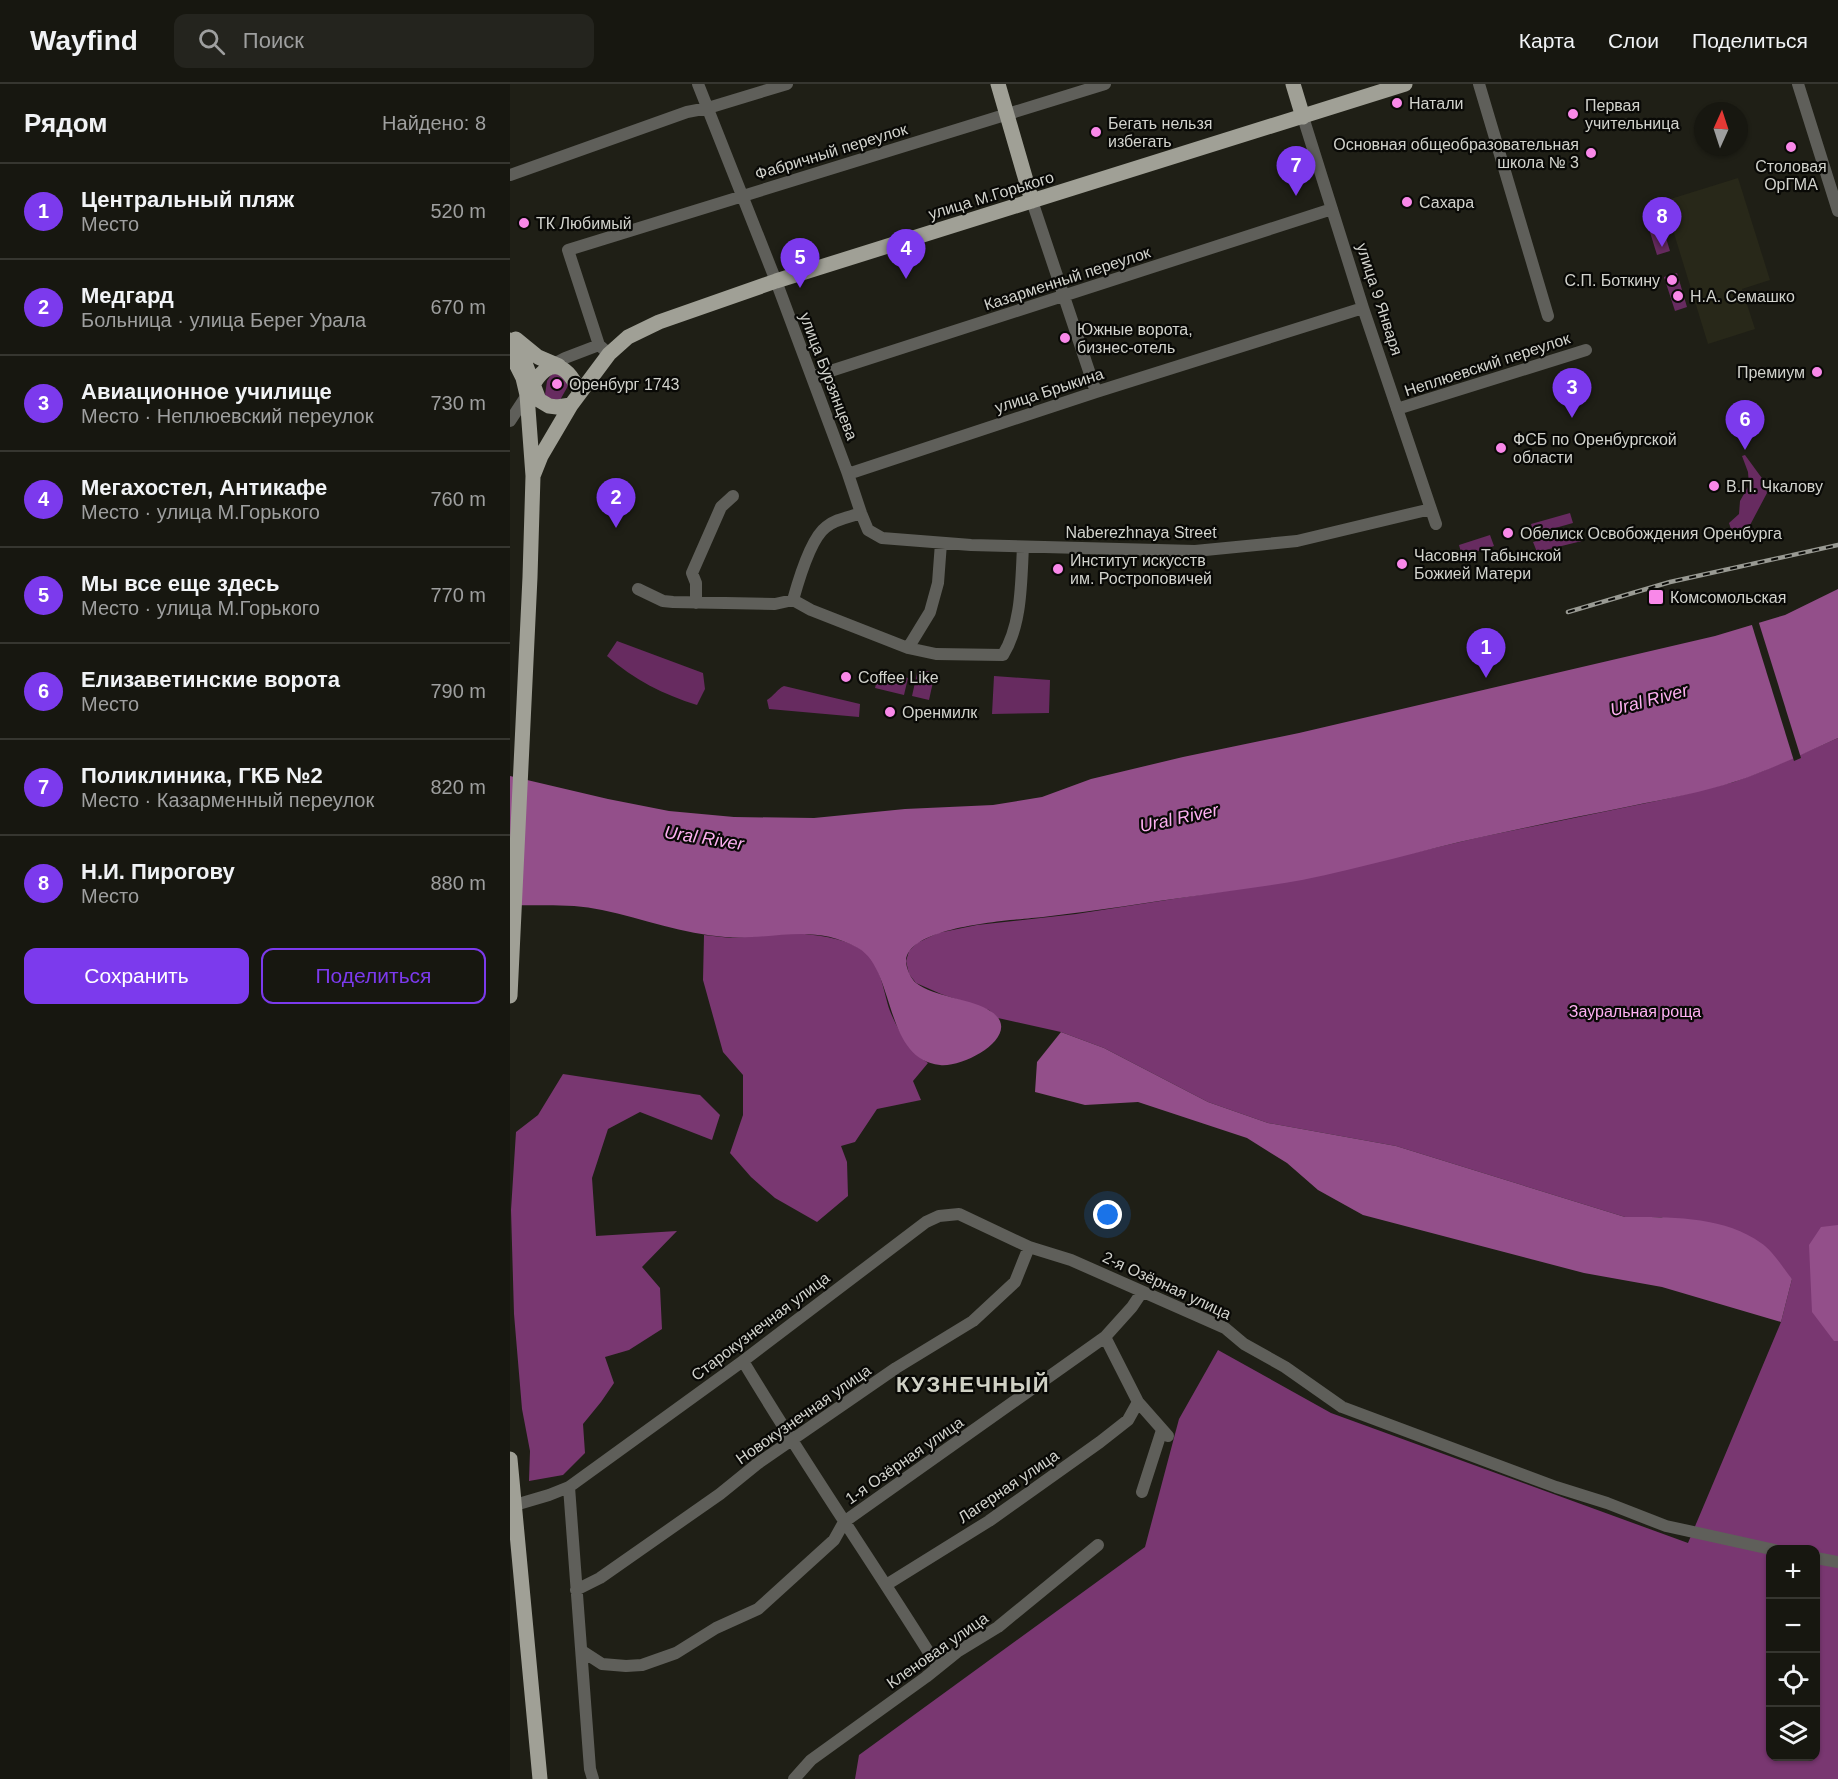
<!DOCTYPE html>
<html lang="ru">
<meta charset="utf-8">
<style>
:root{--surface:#171710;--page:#24241e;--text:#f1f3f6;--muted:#9e9f9f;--line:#363630;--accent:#7c3aed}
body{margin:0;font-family:Helvetica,sans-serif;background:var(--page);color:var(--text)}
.controls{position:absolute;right:18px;bottom:18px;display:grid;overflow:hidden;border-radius:12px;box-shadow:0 2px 4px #0004}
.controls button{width:54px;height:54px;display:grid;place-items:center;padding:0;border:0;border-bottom:2px solid var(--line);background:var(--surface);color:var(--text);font:30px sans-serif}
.compass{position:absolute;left:1184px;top:18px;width:54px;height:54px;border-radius:50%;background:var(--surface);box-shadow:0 2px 4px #0004;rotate:3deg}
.you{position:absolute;left:598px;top:1131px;width:21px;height:21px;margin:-15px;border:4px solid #fff;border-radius:50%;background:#1a73e8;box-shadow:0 0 0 9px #1a73e833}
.badge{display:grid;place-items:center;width:39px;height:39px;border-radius:50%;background:var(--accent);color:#fff;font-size:20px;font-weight:700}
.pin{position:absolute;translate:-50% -50px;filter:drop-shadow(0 2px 3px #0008)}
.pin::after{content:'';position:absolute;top:32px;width:21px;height:18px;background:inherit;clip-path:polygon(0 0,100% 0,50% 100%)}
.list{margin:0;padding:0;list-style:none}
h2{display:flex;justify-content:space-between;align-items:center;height:78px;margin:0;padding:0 24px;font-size:26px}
h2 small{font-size:20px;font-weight:400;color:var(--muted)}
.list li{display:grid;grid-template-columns:39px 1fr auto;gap:18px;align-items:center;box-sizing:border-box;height:96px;padding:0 24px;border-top:2px solid var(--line)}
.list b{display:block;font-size:22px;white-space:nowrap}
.list p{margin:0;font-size:20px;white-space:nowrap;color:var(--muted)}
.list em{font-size:20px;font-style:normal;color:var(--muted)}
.actions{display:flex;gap:12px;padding:18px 24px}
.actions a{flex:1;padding:14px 0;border:2px solid var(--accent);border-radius:12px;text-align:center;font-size:21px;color:var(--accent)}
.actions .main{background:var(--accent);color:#fff}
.icon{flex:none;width:33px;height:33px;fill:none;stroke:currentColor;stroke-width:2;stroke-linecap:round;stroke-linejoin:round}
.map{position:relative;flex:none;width:1328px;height:1695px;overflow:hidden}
header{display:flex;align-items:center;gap:36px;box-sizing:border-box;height:84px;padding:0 30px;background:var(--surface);border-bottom:2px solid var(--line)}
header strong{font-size:28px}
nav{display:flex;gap:33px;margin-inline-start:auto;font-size:21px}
.search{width:420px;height:54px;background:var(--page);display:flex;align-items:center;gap:15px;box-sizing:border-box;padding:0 21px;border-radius:12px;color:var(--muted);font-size:22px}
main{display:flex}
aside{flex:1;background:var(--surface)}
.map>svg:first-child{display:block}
.built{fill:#282819}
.green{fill:#672b60}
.forest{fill:#793771;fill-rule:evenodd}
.water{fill:#934f8a}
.pier{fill:#1f1f16}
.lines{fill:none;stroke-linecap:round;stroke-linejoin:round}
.minor{stroke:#5f5f5a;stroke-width:12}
.major{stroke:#a0a096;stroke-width:15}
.rail-casing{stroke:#999a93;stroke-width:4.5}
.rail{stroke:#090906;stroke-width:2;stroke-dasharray:7;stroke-linecap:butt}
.poi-dot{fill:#f988e9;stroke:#090906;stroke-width:2}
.labels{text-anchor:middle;stroke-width:4.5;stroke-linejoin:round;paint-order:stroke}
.poi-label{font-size:16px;fill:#d2d3cd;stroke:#090906;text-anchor:start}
.street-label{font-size:16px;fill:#d2d3cd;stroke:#090906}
.park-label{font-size:16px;fill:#ffb2f3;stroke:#090906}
.water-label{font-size:18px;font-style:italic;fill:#fdb0f1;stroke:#090906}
.district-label{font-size:22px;font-weight:bold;letter-spacing:1.5px;fill:#d0d1c5;stroke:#090906}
</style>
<header>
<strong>Wayfind</strong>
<div class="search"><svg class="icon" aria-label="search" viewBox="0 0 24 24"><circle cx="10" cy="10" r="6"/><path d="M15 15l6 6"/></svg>Поиск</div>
<nav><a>Карта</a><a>Слои</a><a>Поделиться</a></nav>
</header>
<main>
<aside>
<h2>Рядом<small>Найдено: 8</small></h2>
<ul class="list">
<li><span class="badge">1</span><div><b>Центральный пляж</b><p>Место</p></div><em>520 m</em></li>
<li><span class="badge">2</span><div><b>Медгард</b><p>Больница · улица Берег Урала</p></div><em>670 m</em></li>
<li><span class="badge">3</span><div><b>Авиационное училище</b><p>Место · Неплюевский переулок</p></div><em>730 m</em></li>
<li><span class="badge">4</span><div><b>Мегахостел, Антикафе</b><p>Место · улица М.Горького</p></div><em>760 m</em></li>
<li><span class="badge">5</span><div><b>Мы все еще здесь</b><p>Место · улица М.Горького</p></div><em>770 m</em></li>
<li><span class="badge">6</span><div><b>Елизаветинские ворота</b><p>Место</p></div><em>790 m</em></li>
<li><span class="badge">7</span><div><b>Поликлиника, ГКБ №2</b><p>Место · Казарменный переулок</p></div><em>820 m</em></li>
<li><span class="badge">8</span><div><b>Н.И. Пирогову</b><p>Место</p></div><em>880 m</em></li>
</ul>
<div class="actions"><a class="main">Сохранить</a><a>Поделиться</a></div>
</aside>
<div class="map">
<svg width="1328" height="1695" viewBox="0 0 1328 1695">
<rect width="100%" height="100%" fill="#1f1f16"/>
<!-- built -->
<path class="built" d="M1228,94l32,102 -28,9 13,40 -47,15 -44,-143z"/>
<!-- green -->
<path class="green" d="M1149,131l11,36 -13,4 -11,-36z
M1167,189l10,34 -12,4 -11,-34z
M48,288l11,12 -10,18 -6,1 -8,-8 2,-14 4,-6z
M1235,371l19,26 3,12 -18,34 -9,6v3l-6,2 -5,-15 10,-9 1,-13 9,-16 -1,-13 -6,-16z
M1060,429l3,10 -39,11 -3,-10z
M1067,446l5,6v5l-45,11 -4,-10z
M980,451l4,11 -32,10 -3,-11z
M107,557l86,32 2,16 -8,16c-33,-10 -64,-26 -90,-49z
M408,585l17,4 -6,27 -17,-4z
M370,586l28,8 -4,17 -29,-7z
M484,592l56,4 -1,33 -57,1z
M274,602l76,18 -1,13 -90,-8 -2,-9c7,-4 10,-11 17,-14z"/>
<!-- forest -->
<path class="forest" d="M1328,654v1041h-983l4,-24 286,-208 34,-128 39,-69 113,63 357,130 93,-221 11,-43 -131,-62h-36l-229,-71 -128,-23 -60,-21 -104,-54 -43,-16 -63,-14 -9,-8 -48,-16 -25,-11 -7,-9 -3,-13 3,-10 8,-8 21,-10 39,-8 99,-11 226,-35 179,-42 185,-38 68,-17 29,-11zM1260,1466h46v206h-46z
M284,849c22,2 47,4 67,16 20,13 22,42 29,62 8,20 21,41 38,52l-15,18 8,19 -44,9 -22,33 -14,4 6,16 1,34 -31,26 -42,-24 -24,-21 -21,-24 13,-38v-40l-20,-23 -20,-72 1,-45 27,3z
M53,990l137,21 20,20 -8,25 -72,-28 -32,17 -16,49 4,58 81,-5 -35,36 18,21 2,41 -33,21 -24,7 9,26 -13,19 -18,22 2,29 -22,22 -34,6 1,-30 -8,-42 -8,-95 -3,-104 5,-78 22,-17z"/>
<!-- water -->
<path class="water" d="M1328,505v149c-33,15 -66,31 -101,43 -34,11 -71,18 -106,25 -50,10 -99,20 -149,31 -60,13 -120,31 -180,43 -33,6 -67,10 -100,15 -53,7 -106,16 -159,22 -26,3 -135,8 -137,44 0,7 5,18 10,22 19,14 51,15 71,26 42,22 -20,59 -47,56 -57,-6 -44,-96 -82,-117 -46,-26 -86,-7 -133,-11 -42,-3 -81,-18 -123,-27 -30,-7 -61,-4 -92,-5v-129l98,23 61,12 65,6 80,1 91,-9 88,-4 49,-8 49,-18 92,-22 116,-24 416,-97 70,-21z
M551,948l43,16 104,54 60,21 128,23 229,71c44,0 99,-1 136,26 12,8 22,25 31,36l-11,43 -119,-35 -78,-14 -221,-58 -45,-25 -31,-27 -40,-25 -109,-36 -53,3 -50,-13 2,-30z
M1328,1141v116h-4l-22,-29 -3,-67 12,-18z"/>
<!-- pier -->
<path class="pier" d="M1248,536l43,138 -7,3 -43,-139z"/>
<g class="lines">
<!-- minor -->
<path class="minor" d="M188,0l78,197 72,193 13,39 7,17 14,8 89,7 224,6 102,-10 134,-32
M969,0l69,232
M1288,0l40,127
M793,33l60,191 73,216
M0,91l177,-63 21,-4 79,-24
M522,117l64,191
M99,270l-10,-9 -31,-95 537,-166
M38,283l17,-9 34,-13
M302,293l520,-168
M887,325l189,-59
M0,337l17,-26
M338,390l248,-82 267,-84
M128,505l25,12 10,1 102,2 18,-4 18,10 97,38 28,6 67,1c19,-31 18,-73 20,-108
M283,516c5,-18 18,-62 33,-73 9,-8 24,-10 35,-14
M186,519v-20l-4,-10 29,-66 12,-11
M398,564l22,-36 8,-29 3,-40
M595,1253l33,65 30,34
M233,1277c62,104 131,203 195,306
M59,1403l21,282 3,10
M632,1408l20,-62
M5,1421l34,-10 20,-8 174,-126 183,-139 13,-6 20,-2 70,33 42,13 154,68 19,16 41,23 57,40 214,80 51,16 59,23 109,24
M1306,1474l22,4
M376,1501l103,-64 111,-79 28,-22 10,-18
M66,1506l24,-12 120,-84 37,-30 139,-96 77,-47 42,-39 14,-35
M72,1567l20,13 24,2 16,-1 34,-12 40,-25 42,-19 76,-69 10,-18 261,-185 27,-30 10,-15
M284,1695l17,-19 115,-83 31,-25 41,-25 100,-82"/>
<!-- major -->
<path class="major" d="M488,0l34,117
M783,0l10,33
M6,255l22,18 21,9
M0,256l15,23 14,37 10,6 8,1 14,-2
M0,268l13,26 4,17 6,81 -3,101 -20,419
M20,306c18,-34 36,-29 50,3
M23,392l8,-20 30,-51 38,-51 19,-17 31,-15 117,-41 629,-197
M0,1375l30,320"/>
<!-- rail casing -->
<g class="rail-casing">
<path id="rail" d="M1058,528l102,-30 168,-37"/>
</g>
<!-- rail -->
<use href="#rail" class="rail"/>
</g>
<!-- markers -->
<g class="poi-dot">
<circle cx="887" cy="19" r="6"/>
<circle cx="1063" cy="30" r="6"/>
<circle cx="586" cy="48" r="6"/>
<circle cx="1281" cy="63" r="6"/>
<circle cx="1081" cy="69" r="6"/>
<circle cx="897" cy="118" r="6"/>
<circle cx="14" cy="139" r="6"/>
<circle cx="1162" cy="196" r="6"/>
<circle cx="1168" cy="212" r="6"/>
<circle cx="555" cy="254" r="6"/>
<circle cx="1307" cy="288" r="6"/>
<circle cx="47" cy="300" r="6"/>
<circle cx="991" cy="364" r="6"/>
<circle cx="1204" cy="402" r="6"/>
<circle cx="998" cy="449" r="6"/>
<circle cx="892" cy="480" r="6"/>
<circle cx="548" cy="485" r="6"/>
<rect x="1138" y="505" width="16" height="16" rx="3"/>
<circle cx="336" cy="593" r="6"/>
<circle cx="380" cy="628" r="6"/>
</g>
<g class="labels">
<!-- poi labels -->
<g class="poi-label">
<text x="899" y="25">Натали</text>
<text x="1075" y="27">Первая<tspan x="1075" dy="18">учительница</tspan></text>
<text x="598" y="45">Бегать нельзя<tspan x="598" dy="18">избегать</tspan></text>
<text x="1069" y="66" text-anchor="end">Основная общеобразовательная<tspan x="1069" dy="18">школа № 3</tspan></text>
<text x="1281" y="88" text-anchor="middle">Столовая<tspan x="1281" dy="18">ОрГМА</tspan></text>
<text x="909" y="124">Сахара</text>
<text x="26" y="145">ТК Любимый</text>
<text x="1150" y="202" text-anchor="end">С.П. Боткину</text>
<text x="1180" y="218">Н.А. Семашко</text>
<text x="567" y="251">Южные ворота,<tspan x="567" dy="18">бизнес-отель</tspan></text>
<text x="1295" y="294" text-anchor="end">Премиум</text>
<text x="59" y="306">Оренбург 1743</text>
<text x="1003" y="361">ФСБ по Оренбургской<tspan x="1003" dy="18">области</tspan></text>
<text x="1216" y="408">В.П. Чкалову</text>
<text x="1010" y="455">Обелиск Освобождения Оренбурга</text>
<text x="904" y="477">Часовня Табынской<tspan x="904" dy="18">Божией Матери</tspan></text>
<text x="560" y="482">Институт искусств<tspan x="560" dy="18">им. Ростроповичей</tspan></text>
<text x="1160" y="519">Комсомольская</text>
<text x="348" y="599">Coffee Like</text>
<text x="392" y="634">Оренмилк</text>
</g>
<!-- street labels -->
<g class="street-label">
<text transform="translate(321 67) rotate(-17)" y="6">Фабричный переулок</text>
<text transform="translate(481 111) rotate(-17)" y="6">улица М.Горького</text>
<text transform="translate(557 194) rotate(-18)" y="6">Казарменный переулок</text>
<text transform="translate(870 215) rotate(72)" y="6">улица 9 Января</text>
<text transform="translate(977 280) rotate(-18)" y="6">Неплюевский переулок</text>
<text transform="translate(319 292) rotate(69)" y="6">улица Бурзянцева</text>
<text transform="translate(539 306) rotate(-18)" y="6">улица Брыкина</text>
<text x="631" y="454">Naberezhnaya Street</text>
<text transform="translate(657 1201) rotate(25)" y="6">2-я Озёрная улица</text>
<text transform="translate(250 1242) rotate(-37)" y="6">Старокузнечная улица</text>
<text transform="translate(293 1330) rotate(-35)" y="6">Новокузнечная улица</text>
<text transform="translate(394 1376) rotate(-35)" y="6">1-я Озёрная улица</text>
<text transform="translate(498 1402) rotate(-34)" y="6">Лагерная улица</text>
<text transform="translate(427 1566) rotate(-35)" y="6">Кленовая улица</text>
</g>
<!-- park labels -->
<g class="park-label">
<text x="1125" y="933">Зауральная роща</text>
</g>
<!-- water labels -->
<g class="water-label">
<text transform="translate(1139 616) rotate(-15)" y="6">Ural River</text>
<text transform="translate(669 734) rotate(-12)" y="6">Ural River</text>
<text transform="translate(194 754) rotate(9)" y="6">Ural River</text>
</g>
<!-- district labels -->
<g class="district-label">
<text x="463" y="1308">КУЗНЕЧНЫЙ</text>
</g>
</g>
</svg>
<div class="controls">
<button>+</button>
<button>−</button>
<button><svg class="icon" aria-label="locate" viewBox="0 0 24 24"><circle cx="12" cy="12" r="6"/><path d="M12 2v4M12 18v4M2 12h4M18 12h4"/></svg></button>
<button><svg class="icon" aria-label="layers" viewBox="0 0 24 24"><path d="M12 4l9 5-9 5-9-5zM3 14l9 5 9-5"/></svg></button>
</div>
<svg class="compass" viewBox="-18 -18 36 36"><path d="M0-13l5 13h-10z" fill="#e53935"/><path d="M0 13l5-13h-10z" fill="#9e9f9f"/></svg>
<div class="you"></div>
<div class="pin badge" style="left:976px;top:594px">1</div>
<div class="pin badge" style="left:106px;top:444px">2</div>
<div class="pin badge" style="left:1062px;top:334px">3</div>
<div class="pin badge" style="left:396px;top:195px">4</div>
<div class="pin badge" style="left:290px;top:204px">5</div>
<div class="pin badge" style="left:1235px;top:366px">6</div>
<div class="pin badge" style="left:786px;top:112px">7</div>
<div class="pin badge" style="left:1152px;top:163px">8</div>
</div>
</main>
